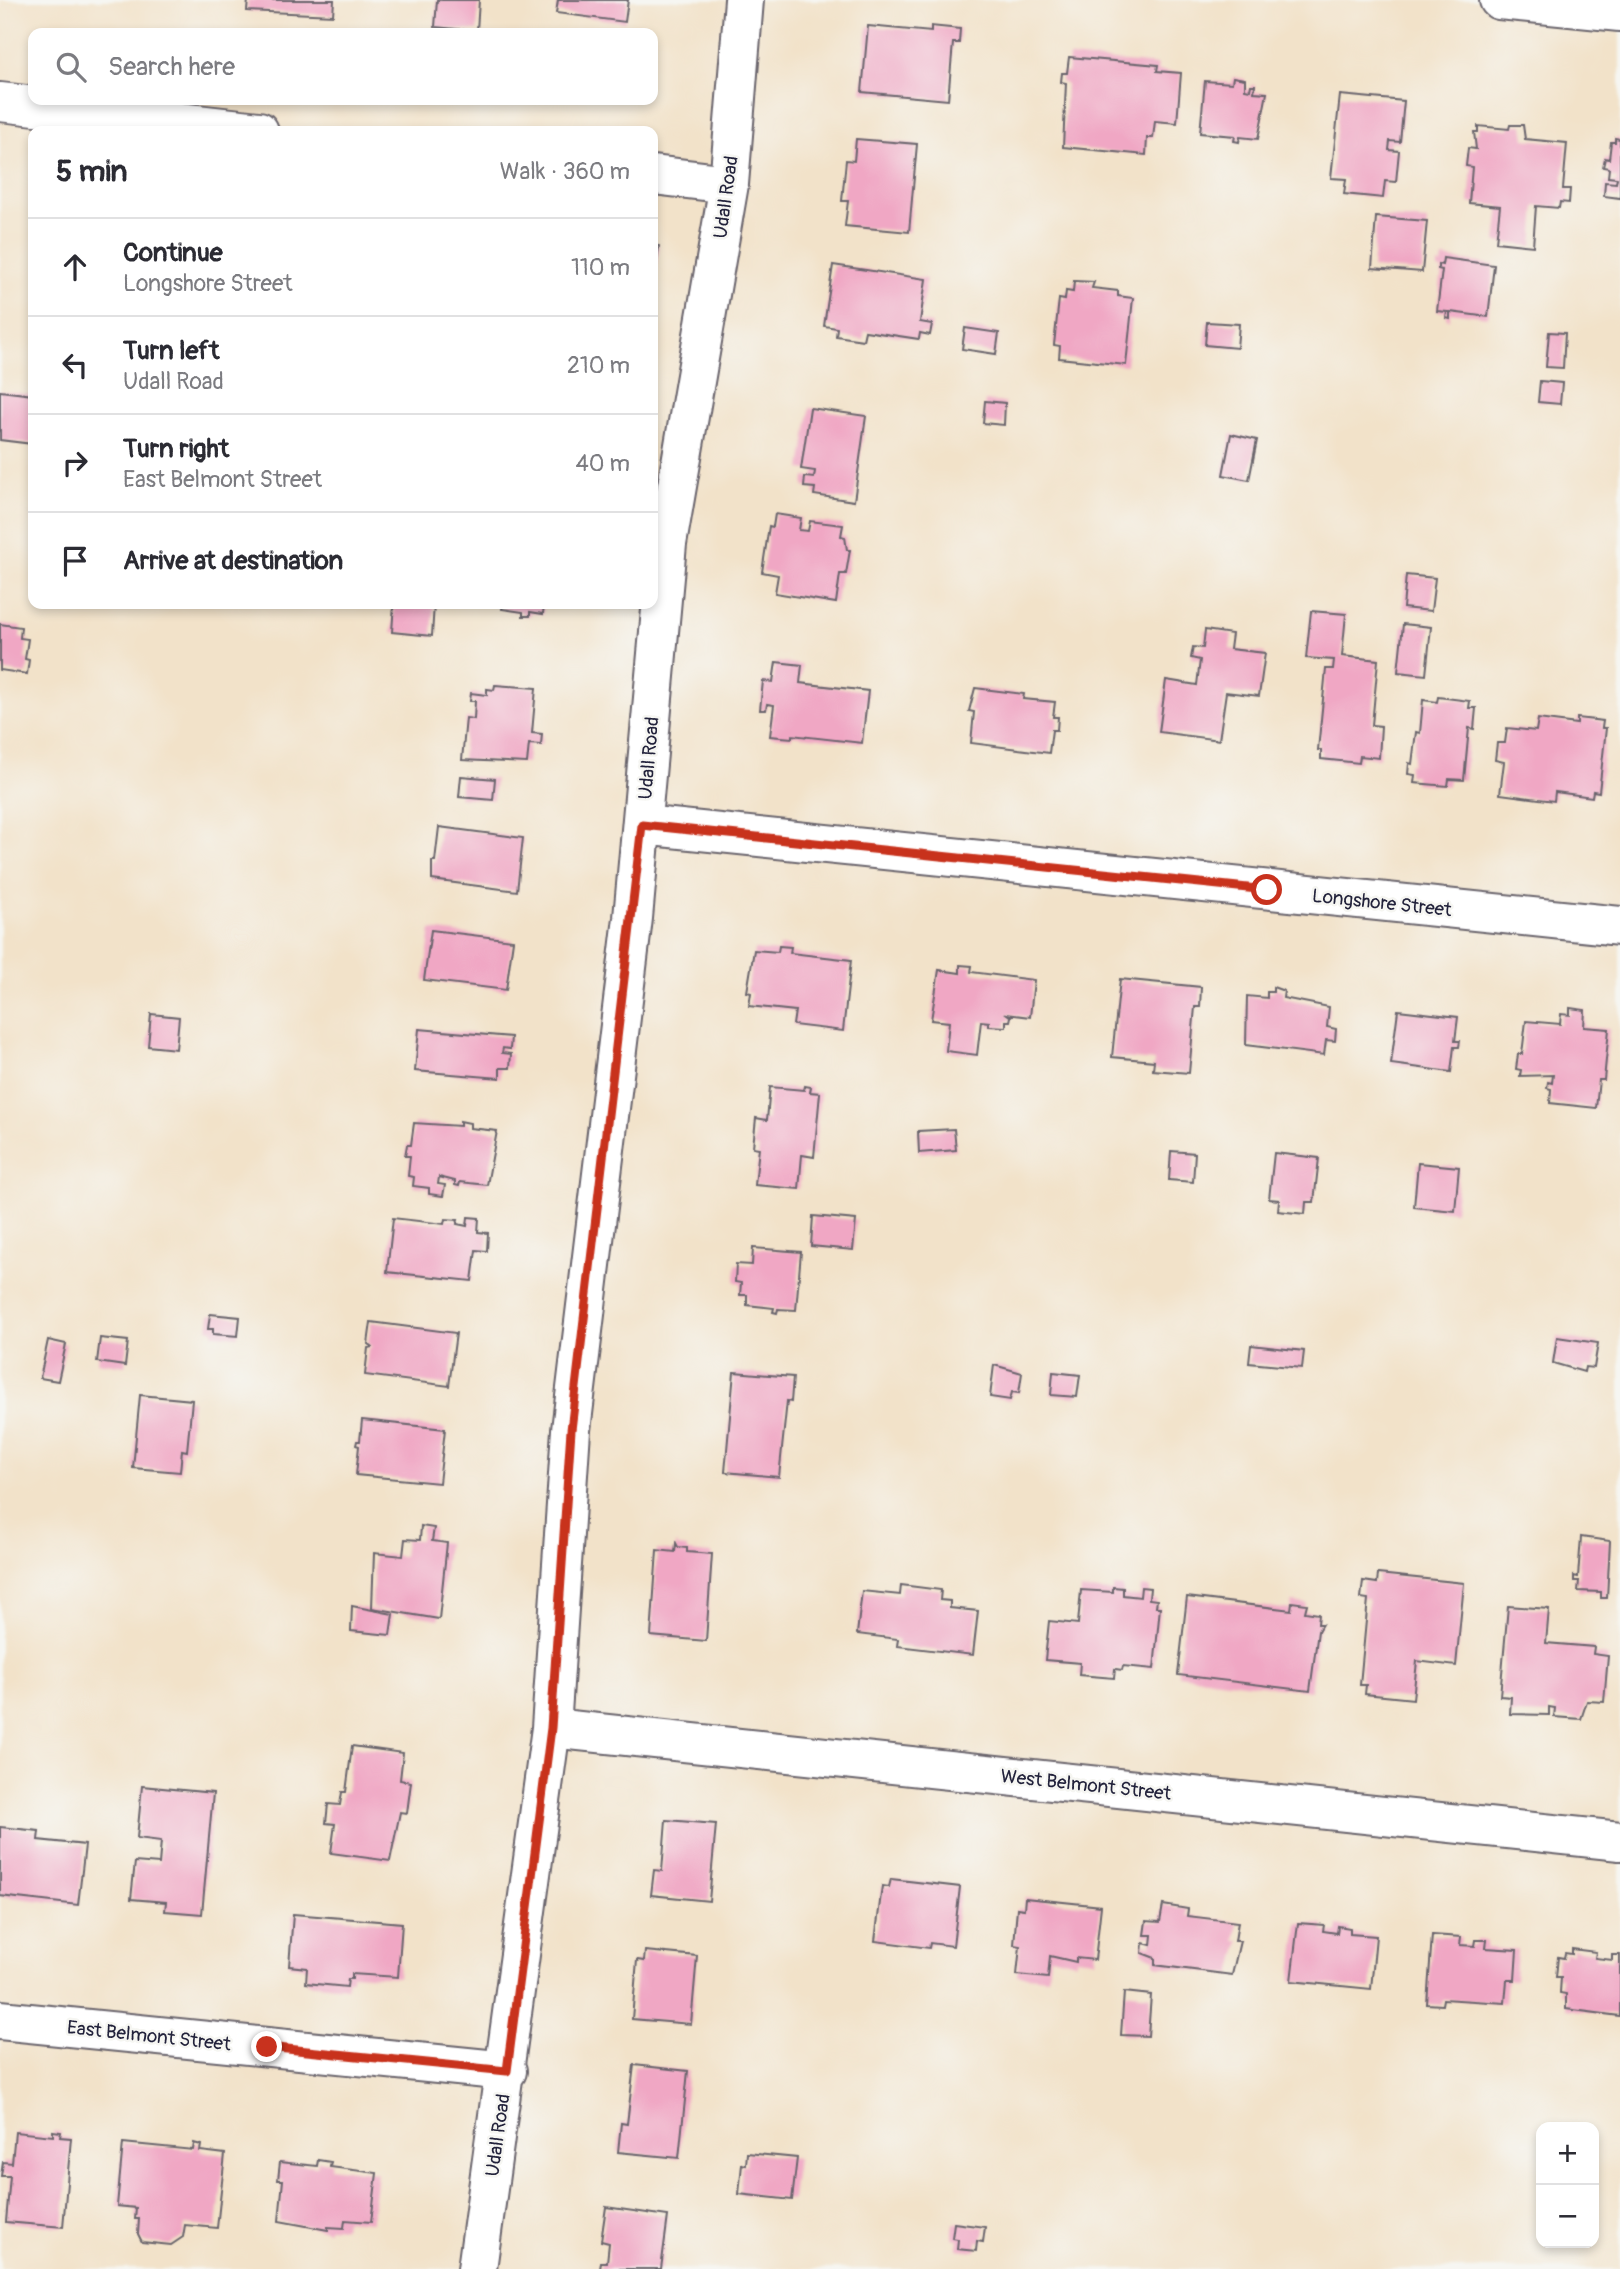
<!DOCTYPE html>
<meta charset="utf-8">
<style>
:root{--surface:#fff;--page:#f2f2f3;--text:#2b2b33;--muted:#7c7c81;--line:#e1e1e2}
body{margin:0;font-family:Pangolin,sans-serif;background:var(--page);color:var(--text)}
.controls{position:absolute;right:21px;bottom:21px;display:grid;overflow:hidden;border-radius:14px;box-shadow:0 4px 10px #0003}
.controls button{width:63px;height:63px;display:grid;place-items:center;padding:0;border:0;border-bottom:2px solid var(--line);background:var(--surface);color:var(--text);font:35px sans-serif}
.stop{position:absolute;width:21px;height:21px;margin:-16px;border:5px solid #c8321e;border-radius:50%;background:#fff}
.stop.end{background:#c8321e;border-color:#fff;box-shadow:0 2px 7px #0008}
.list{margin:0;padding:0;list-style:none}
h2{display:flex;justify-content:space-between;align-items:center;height:91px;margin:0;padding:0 28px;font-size:30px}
h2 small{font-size:23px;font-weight:400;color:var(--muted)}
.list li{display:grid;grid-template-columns:46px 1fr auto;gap:21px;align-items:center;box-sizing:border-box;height:98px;padding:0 28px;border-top:2px solid var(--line)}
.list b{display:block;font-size:26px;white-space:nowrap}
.list p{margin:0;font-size:23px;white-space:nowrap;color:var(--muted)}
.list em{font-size:23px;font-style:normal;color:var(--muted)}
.icon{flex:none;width:38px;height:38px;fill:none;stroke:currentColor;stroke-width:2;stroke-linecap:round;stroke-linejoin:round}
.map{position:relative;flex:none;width:1620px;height:2269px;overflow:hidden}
.search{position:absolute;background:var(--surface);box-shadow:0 4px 10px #0003;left:28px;top:28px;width:630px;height:77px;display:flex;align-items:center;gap:18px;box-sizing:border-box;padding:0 24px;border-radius:14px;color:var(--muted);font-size:26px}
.panel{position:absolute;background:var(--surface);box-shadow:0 4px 10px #0003;left:28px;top:126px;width:630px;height:483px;border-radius:14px}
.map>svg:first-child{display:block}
.building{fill:#f0a7c4}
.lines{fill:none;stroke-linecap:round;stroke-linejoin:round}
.minor-casing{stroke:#6b656d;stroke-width:42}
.minor{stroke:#fff;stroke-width:38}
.route{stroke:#c8321e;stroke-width:9}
.labels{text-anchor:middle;stroke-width:5;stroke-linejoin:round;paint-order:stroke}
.street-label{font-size:19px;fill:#22223b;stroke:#f6f6f2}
</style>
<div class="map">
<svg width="1620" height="2269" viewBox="0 0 1620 2269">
<rect width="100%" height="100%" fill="#f6f6f2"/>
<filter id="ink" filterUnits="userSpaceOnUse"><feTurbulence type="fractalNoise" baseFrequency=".0143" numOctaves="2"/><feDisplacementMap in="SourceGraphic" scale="14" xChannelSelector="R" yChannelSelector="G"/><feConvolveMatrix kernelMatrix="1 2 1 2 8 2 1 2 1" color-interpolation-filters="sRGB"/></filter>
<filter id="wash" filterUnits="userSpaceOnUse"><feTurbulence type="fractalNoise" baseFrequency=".00686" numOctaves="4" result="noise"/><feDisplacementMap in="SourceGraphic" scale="28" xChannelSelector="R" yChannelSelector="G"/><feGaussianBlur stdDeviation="1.57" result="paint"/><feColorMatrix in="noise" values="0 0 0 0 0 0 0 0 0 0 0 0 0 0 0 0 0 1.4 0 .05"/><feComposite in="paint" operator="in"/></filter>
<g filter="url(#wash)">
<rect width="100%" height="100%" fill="#f2e2c9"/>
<g id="blocks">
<!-- building -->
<path class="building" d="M248,0h86l-1,15 -86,-4z
M437,0h42l-2,31 -42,-4z
M558,0h70l-3,22 -69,-9z
M868,26l63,6v-6l29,3 -1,14h-6l-5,57 -86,-8z
M1069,57l89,8 -1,6 24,2 -4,50 -22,-2 -2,17h-6l-1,17 -83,-8 3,-64 -5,-1 1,-9h5z
M1233,77l12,2v10l5,1 1,-5h4l-1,7 13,1 -9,46 -18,-2 -1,5 -5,-1 1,-5 -35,-3 5,-52 27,2z
M1340,95l64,6 -4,41 -10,-1 -1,9 10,1 -3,31 -11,-1 -2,17 -39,-4 2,-15 -15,-1z
M1510,125h13l2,14 42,4 -4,46h7l-1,14 -9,-1 -1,6 -23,-2 -3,40 -37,-4 4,-36 -31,-3 3,-36 -6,-1 2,-18 8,1 -2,-17h4v-6l31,3z
M1615,138l5,1v59l-16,-2 1,-14 11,1 1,-5 -9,-1 1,-9 -6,-1 2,-9 4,1 2,-17h4z
M856,139l61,5 -8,88 -64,-6 3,-25h-6l4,-41 8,1z
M1376,217l51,4 -5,51 -50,-4z
M653,245l6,1 -5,35h-1z
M1443,258l51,7 -6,52 -38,-5v7l-4,-1 1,-6 -10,-1 5,-41 -4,-1v-5l4,1z
M833,265l93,14 -6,43 12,2 -2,11 -10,-2 -1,6 -54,-8 -2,9 -27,-4 1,-8 -13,-2z
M1074,281l20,1 -2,6 26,3v5l15,2 -7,67 -67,-7 1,-12 -6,-1 5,-46 6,1 1,-9 7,1z
M1207,322l32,2 -2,24 -32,-3z
M965,328l34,5 -3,21 -34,-5z
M1549,332l16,1 -2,35 -17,-1z
M1540,381l22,2 -2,21 -22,-2z
M0,391l33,4v49l-33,-4z
M985,401l20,2 -1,22 -21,-2z
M810,408l56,8 -12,85 -40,-6 1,-7 -11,-1 1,-10 9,1 1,-7 -14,-2z
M1231,434l26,6 -8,40 -26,-5z
M775,514l26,4 -2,12 9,1 2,-10 33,4 -2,11 4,1 2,13h3l-4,24h-6l-4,29 -61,-10 3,-18 -16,-3 7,-46 4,1z
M1406,575l29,3 -4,33 -28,-3z
M394,604h40l-2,32 -40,-4z
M503,604h41l-1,10 -13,-2v4h-7v-4l-21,-3z
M1311,611l35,3 -4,42 36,4 -6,65 9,1 -2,32 -19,-2 -1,7 -38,-4v-9h-3l8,-81h7l1,-9 -28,-2z
M0,624l21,3 -1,11 8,1 -3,20 4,1 -2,14 -27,-4z
M1403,624l28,3 -5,48 -28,-3z
M1205,630l27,4 -2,15 35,4 -6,43 -33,-4 -7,48 -60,-8 7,-52 31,5 3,-25 -9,-2 2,-11 10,1z
M776,662l26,3 -2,18 68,8 -6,52 -70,-8v3l-22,-2 4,-31 -7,-1 -1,6h-6l3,-29 10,1z
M495,685l41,3 -4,45 10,1 -1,11 -12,-1 -2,19 -65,-3 4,-42 8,1 1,-18h-5l1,-8 16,2v-6l7,1z
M975,688l49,6 -1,5 32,3 -2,15h5l-1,13h-5l-3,23 -78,-10 3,-31 -5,-1z
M1438,697l32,4 -1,7h7l-2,21 -5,-1 -5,52 -15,-1 -1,7 -34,-3 1,-8 -7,-1 1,-11 3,1 4,-32 4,1 3,-33 14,2z
M1577,718l26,3 -1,7h4l-7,64 -6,-1 -1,6 -37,-5 -1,9 -54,-7 4,-32 -9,-2 2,-17h8l2,-15 29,3 2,-12 39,5z
M461,776l34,3 -2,21 -34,-3z
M439,827l84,11 -6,53 -85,-11v-19h3z
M431,930l82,10 -7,50 -82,-10z
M779,946l12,1 -1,6 61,7 -8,71 -50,-6 2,-14 -46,-5 2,-13 -4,-1 7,-42 24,2z
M960,965l12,1 -1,6 63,8 -4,37 -23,-3 4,3 -1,4h-4v6l-17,-1v-4l-8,-1 -4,34 -31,-4 3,-29 -18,-2 8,-50 21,3z
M1120,979l81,8 -1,20h-5l-6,66 -36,-3 1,-9 -42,-4z
M1273,987l11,4 -1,7 46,9 -2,20 9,2 -1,12 -9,-1 -2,15 -78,-10 1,-49 20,2v-6h6z
M1570,1008l15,2 -1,17 25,2 -5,51h-5l-3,28 -46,-5 1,-14 -4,-1 1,-6 4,1 1,-8 -33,1 1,-6 -5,-1 2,-15h4l4,-33 34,3 1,-10 9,1z
M1398,1010l60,7 -3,24h5l-1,6h-5l-3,25 -60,-8z
M151,1014l28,3 -3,32 -28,-3z
M419,1029l92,8 -1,12 -7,-1 -1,5 9,1 -1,14h-10v10l-85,-7z
M805,1086l6,1 -1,5 10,1 -6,64 -12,-2 -3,34 -44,-4 4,-37 -6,-1 3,-29 11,2 3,-33 34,3z
M460,1121l10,2v5l27,3 -10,54 -27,-3 -1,4 -4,-1v-4l-16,-4 -1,7 7,1 -2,11 -14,-2v-6l-16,-2 1,-9 -6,-1 2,-20h-5l2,-11h4l3,-22 46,3z
M954,1129l2,21 -37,3 -1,-22z
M1171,1151l24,2 -2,29 -24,-2z
M1274,1153l45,5 -5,44h-8l-1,12 -27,-3 1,-11 -10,-1z
M1418,1163l41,4 -4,44 -41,-4z
M813,1216l43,4 -3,30 -42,-4z
M468,1217l11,1 -1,14 10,1 -1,18 -11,-1 -4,31 -85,-9 6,-54 51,6 1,-5 13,1 -1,4 10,2z
M753,1248l48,4 -5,58 -18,-1 -1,4 -4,-1 1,-4 -27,-3v-10h-7l1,-12 -6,-1 1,-18 16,1z
M210,1314l30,3 -2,19 -25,-2v-5h-5z
M371,1322l85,11 -7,53 -84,-11 3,-27 4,-1 -4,-3z
M1557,1337l41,6 -4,25 -9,-1 -1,5 -31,-9z
M100,1338l28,3 -3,25 -28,-4z
M48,1340l18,4 -8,37 -18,-3z
M1251,1345l53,6 -2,17 -53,-5z
M994,1365l28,8 -3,20 -7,-1 -2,8 -20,-3z
M734,1372l59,5 -2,25 -4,-1 -8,76 -54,-5z
M1053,1372l27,3 -3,22 -26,-2z
M140,1395l52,5 -5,51 -5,-1 -2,22 -47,-4z
M362,1420l83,9 -6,54 -83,-8 3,-29 -3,-1 1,-4h3z
M421,1526l13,2 -2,13 15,2 -8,76 -67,-11 2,-55 29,3 2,-17 15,1z
M1581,1537l29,4 -3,57h-6v-6l-23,-1 1,-10h-5v-5l4,1z
M676,1543l2,4 9,1v4l25,2 -6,87 -55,-5 6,-86 18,2z
M1378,1574l86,9 -8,83 -39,-5 -4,38 -48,-5 1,-9h-6l8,-86 -7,-1 2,-17 14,2z
M901,1585l40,5 -1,10 10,1v7l28,3 -5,44 -76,-9 1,-7 -41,-5 5,-43 38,4z
M1113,1587l10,1v7l17,2 1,-10 9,1 -1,11 8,1 -1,7h4l-6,62 -31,-3 -1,4 -7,-1 -1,9 -35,-3 1,-12 -35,-3 4,-39 29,3 3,-34 32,2z
M1187,1597l104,13 1,-8 15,2 -2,8 14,2 -1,10h4l-4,7 -8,60 -132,-16z
M352,1606l41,8 -3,21 -39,-4z
M1508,1606l41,3 -3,34 48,4 -1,7 15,2 -4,46 -17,-1 -6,18 -27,-2 1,-9 -6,-1v8l-39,-1 1,-17 -11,-1z
M352,1746l51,7 -3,27 11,2 -4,31 -7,-1 -10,49 -59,-8 4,-29 -9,-1 2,-19 12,1 2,-13h4z
M142,1786l71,7 -11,121 -37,-3 1,-9 -35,-3 4,-37 24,2 2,-23 -24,-3z
M666,1820l50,4 -7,77 -58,-6 3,-25 8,1z
M0,1827l39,4 -1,9 47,5 -7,60 -78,-9z
M891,1879l69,8 -7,59 -23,-3 -1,5 -54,-7 7,-55 7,1z
M1025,1898l76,8 -6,54 -19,-2v4l-26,-6 -2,22 -31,-3 3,-29 -6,-1 3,-37 7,1z
M1163,1905l25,4 -1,7 51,6 -3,19h5l-8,34 -77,-10v-7l-13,-5 1,-10 8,2 1,-10h-8l2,-14 14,1z
M293,1914l109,9 -4,54 -46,-3v5h-4l-1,8 -41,-4 1,-15 -18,-2z
M1298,1923l26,2 -1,6 14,2 1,-7 12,2v6l26,2 -5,53 -80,-8z
M1432,1935l29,2 -1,8 15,1 1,-6h11l-1,8 31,2 -2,30h-8l-2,23 -62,-4 -1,6 -15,-1z
M1572,1949l24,3 -1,6 17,2v-5h8v61l-54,-7v-15l-6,-1 1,-16h-5l2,-20 6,1 1,-5 7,1z
M645,1951l52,5 -6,68 -59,-5 5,-59 7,1z
M1124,1992l27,3 -3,41 -27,-1z
M634,2065l54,6 -9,87 -61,-6 3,-29 6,1z
M53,2131l8,1 -1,5 11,1 -8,89 -57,-5 4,-46h-9l2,-14 9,1 3,-31 38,4z
M123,2143l70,7 1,-7 7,2 -1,6 25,3 -8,74 -32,-3 -2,12 -12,8 -29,-3 -4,-8 1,-15h-4l1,-11 -19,-2z
M747,2153l50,5 -5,42 -53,-6 3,-30 4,1z
M318,2160l13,2 -1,5 47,6 -6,49 -26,-2 -1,8 -16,-1v3l-49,-9 4,-41h-5l2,-18 37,4z
M606,2207l62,9 -7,53h-61l1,-7h6l2,-19 -8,-2z
M954,2223l31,4 -2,15 -6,-1 -1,10 -19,-2 1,-10 -6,-1z"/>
</g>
</g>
<g filter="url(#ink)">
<use href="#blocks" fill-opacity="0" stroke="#6b656d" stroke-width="2"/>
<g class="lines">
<!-- minor casing -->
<g class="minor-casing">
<path id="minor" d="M1499,0l121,12
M0,102l259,29
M653,175l76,9
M642,825l978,101
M551,1728l1069,113
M0,2020l507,51
M477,2269l74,-541 20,-298 62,-512 34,-374 62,-360 15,-184"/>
</g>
<!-- minor -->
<use href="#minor" class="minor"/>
</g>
</g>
<g class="lines" filter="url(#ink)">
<!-- route -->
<path class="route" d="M267,2047l240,24 44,-343 20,-298 71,-605 625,65"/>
</g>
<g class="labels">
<!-- street labels -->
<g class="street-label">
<text transform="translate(725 197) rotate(-82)" y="7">Udall Road</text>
<text transform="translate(648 758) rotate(-85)" y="7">Udall Road</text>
<text transform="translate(1382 902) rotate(6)" y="7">Longshore Street</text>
<text transform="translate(1086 1784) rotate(6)" y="7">West Belmont Street</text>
<text transform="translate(149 2035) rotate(6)" y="7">East Belmont Street</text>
<text transform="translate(497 2135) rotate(-82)" y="7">Udall Road</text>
</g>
</g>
</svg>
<div class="controls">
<button>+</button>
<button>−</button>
</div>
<div class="stop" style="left:1267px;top:890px"></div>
<div class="stop end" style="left:267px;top:2047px"></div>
<div class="search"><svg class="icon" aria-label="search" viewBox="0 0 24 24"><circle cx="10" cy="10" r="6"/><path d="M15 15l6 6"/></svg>Search here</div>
<section class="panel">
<h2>5 min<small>Walk · 360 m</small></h2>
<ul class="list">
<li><svg class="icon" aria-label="ahead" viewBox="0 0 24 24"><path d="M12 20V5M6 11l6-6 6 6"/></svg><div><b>Continue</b><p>Longshore Street</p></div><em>110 m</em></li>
<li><svg class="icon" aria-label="left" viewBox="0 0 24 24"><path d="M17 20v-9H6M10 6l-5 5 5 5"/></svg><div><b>Turn left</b><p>Udall Road</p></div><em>210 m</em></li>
<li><svg class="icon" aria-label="right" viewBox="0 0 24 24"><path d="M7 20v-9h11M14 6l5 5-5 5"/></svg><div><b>Turn right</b><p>East Belmont Street</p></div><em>40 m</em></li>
<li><svg class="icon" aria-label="arrive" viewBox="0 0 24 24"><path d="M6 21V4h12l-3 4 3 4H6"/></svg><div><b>Arrive at destination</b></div></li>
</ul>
</section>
</div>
